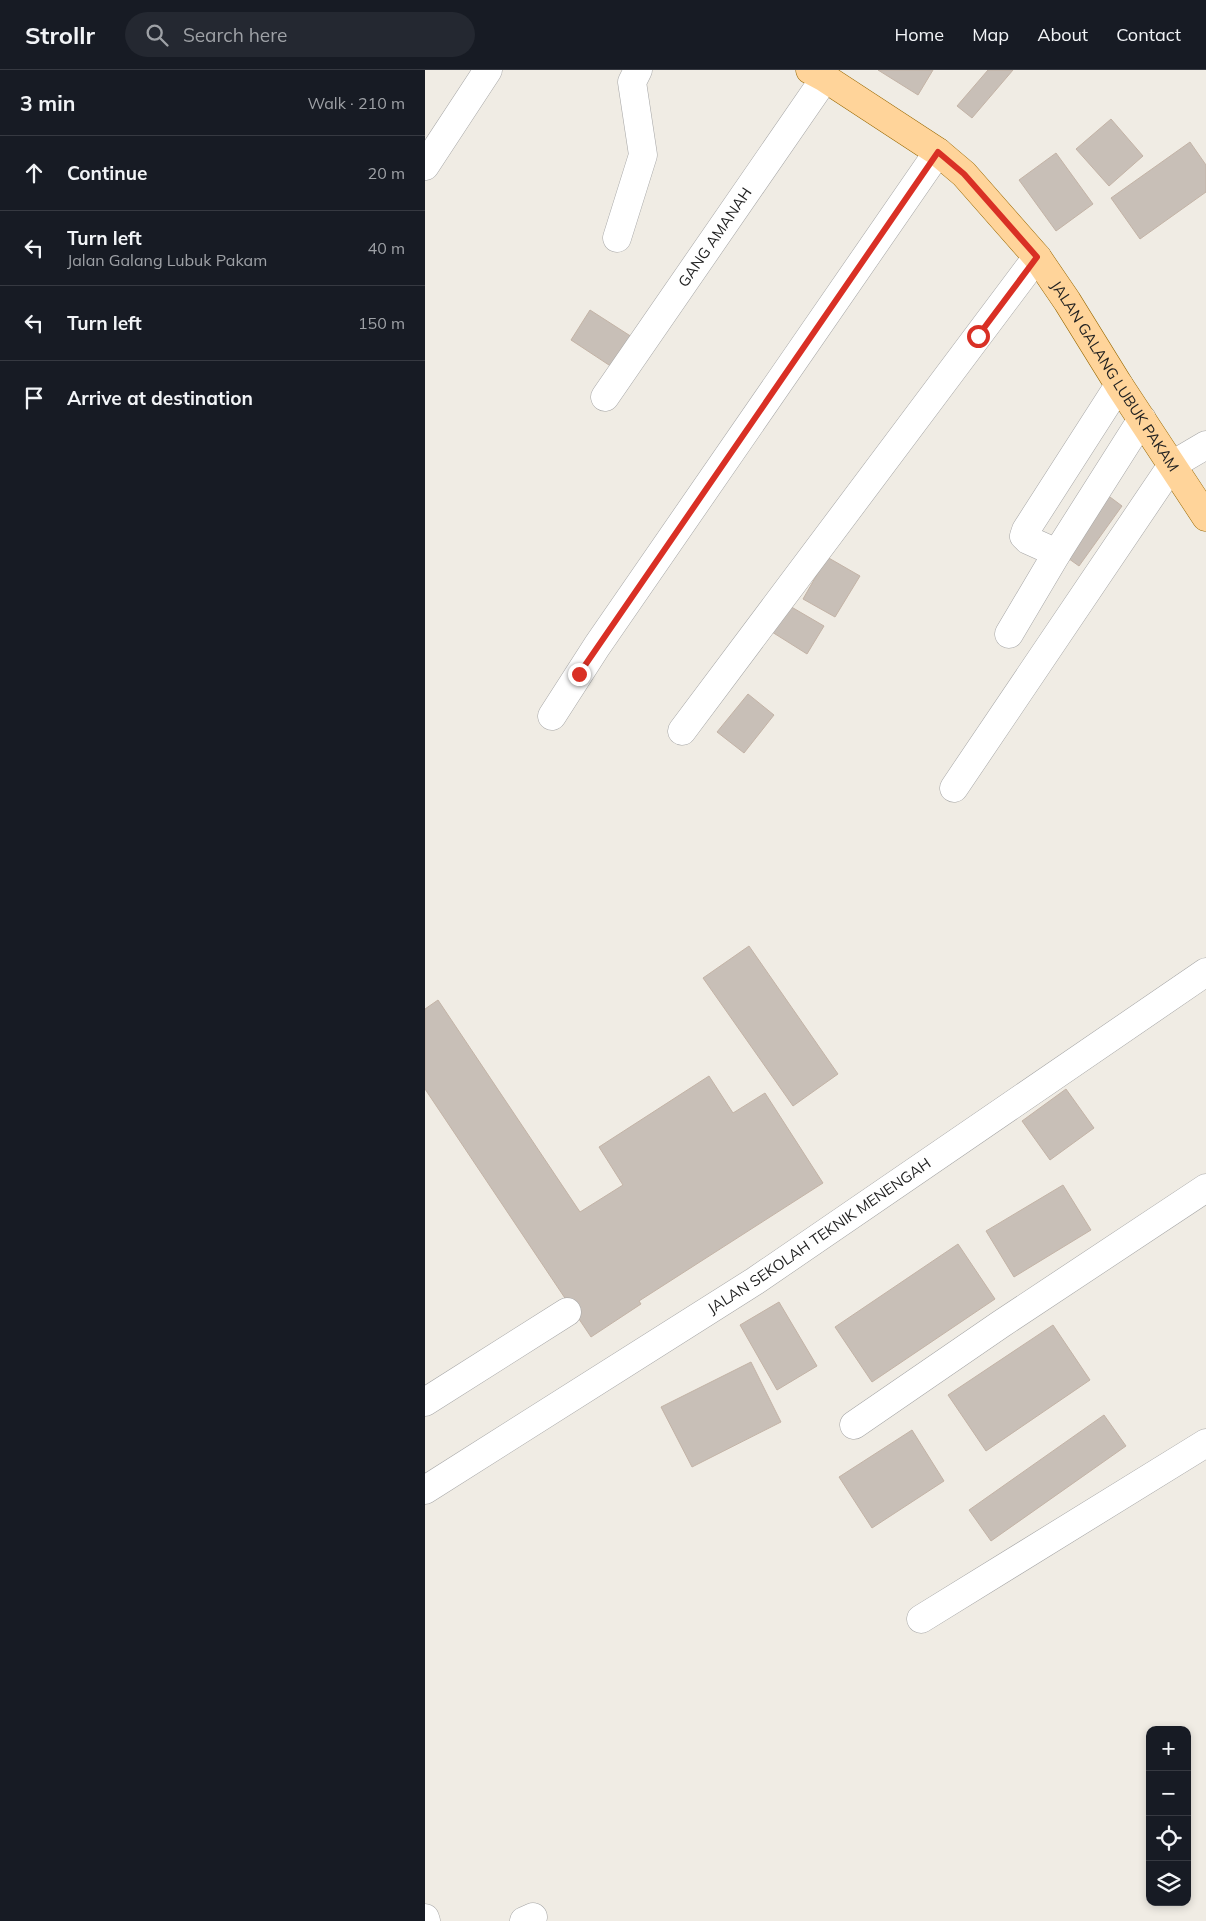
<!DOCTYPE html>
<meta charset="utf-8">
<style>
:root{--surface:#171b24;--page:#242831;--text:#f1f3f6;--muted:#9ea1a6;--line:#363941}
body{margin:0;font-family:Mulish,sans-serif;background:var(--page);color:var(--text)}
.controls{position:absolute;right:15px;bottom:15px;display:grid;overflow:hidden;border-radius:10px;box-shadow:0 2px 8px #0003}
.controls button{width:45px;height:45px;display:grid;place-items:center;padding:0;border:0;border-bottom:1px solid var(--line);background:var(--surface);color:var(--text);font:25px sans-serif}
.stop{position:absolute;width:15px;height:15px;margin:-11px;border:4px solid #d93025;border-radius:50%;background:#fff}
.stop.end{background:#d93025;border-color:#fff;box-shadow:0 1px 5px #0008}
.list{margin:0;padding:0;list-style:none}
h2{display:flex;justify-content:space-between;align-items:center;height:65px;margin:0;padding:0 20px;font-size:21px}
h2 small{font-size:16px;font-weight:400;color:var(--muted)}
.list li{display:grid;grid-template-columns:32px 1fr auto;gap:15px;align-items:center;box-sizing:border-box;height:75px;padding:0 20px;border-top:1px solid var(--line)}
.list b{display:block;font-size:19px;white-space:nowrap}
.list p{margin:0;font-size:16px;white-space:nowrap;color:var(--muted)}
.list em{font-size:16px;font-style:normal;color:var(--muted)}
.icon{flex:none;width:28px;height:28px;fill:none;stroke:currentColor;stroke-width:2;stroke-linecap:round;stroke-linejoin:round}
.map{position:relative;flex:none;width:781px;height:1851px;overflow:hidden}
header{display:flex;align-items:center;gap:30px;box-sizing:border-box;height:70px;padding:0 25px;background:var(--surface);border-bottom:1px solid var(--line)}
header strong{font-size:24px}
nav{display:flex;gap:28px;margin-inline-start:auto;font-size:18px}
.search{width:350px;height:45px;background:var(--page);display:flex;align-items:center;gap:12px;box-sizing:border-box;padding:0 18px;border-radius:28px;color:var(--muted);font-size:19px}
main{display:flex}
aside{flex:1;background:var(--surface)}
.map>svg:first-child{display:block}
.building{fill:#c8bfb7;stroke:#c3b3a6}
.lines{fill:none;stroke-linecap:round;stroke-linejoin:round}
.minor-casing{stroke:#a6a6a6;stroke-width:29}
.major-casing{stroke:#996800;stroke-width:29}
.minor{stroke:#fff;stroke-width:28}
.major{stroke:#ffd49a;stroke-width:28}
.route{stroke:#d93025;stroke-width:6}
.labels{text-anchor:middle;stroke-width:4;stroke-linejoin:round;paint-order:stroke}
.street-label{font-size:15px;fill:#1f1f1f;stroke:#fff}
</style>
<header>
<strong>Strollr</strong>
<div class="search"><svg class="icon" aria-label="search" viewBox="0 0 24 24"><circle cx="10" cy="10" r="6"/><path d="M15 15l6 6"/></svg>Search here</div>
<nav><a>Home</a><a>Map</a><a>About</a><a>Contact</a></nav>
</header>
<main>
<aside>
<h2>3 min<small>Walk · 210 m</small></h2>
<ul class="list">
<li><svg class="icon" aria-label="ahead" viewBox="0 0 24 24"><path d="M12 20V5M6 11l6-6 6 6"/></svg><div><b>Continue</b></div><em>20 m</em></li>
<li><svg class="icon" aria-label="left" viewBox="0 0 24 24"><path d="M17 20v-9H6M10 6l-5 5 5 5"/></svg><div><b>Turn left</b><p>Jalan Galang Lubuk Pakam</p></div><em>40 m</em></li>
<li><svg class="icon" aria-label="left" viewBox="0 0 24 24"><path d="M17 20v-9H6M10 6l-5 5 5 5"/></svg><div><b>Turn left</b></div><em>150 m</em></li>
<li><svg class="icon" aria-label="arrive" viewBox="0 0 24 24"><path d="M6 21V4h12l-3 4 3 4H6"/></svg><div><b>Arrive at destination</b></div></li>
</ul>
</aside>
<div class="map">
<svg width="781" height="1851" viewBox="0 0 781 1851">
<rect width="100%" height="100%" fill="#f0ece4"/>
<!-- building -->
<path class="building" d="M453,0h55l-15,25z
M563,0h25l-41,48 -15,-12z
M686,49l32,37 -34,30 -33,-37z
M765,72l16,23v27l-66,47 -29,-41z
M631,83l37,51 -37,27 -37,-51z
M165,240l42,27 -20,30 -41,-27z
M677,421l20,15 -43,60 -21,-15z
M402,487l33,19 -25,41 -32,-18z
M363,535l36,21 -17,28 -35,-22z
M323,624l26,21 -30,38 -27,-21z
M324,876l89,128 -45,32 -90,-128z
M13,930l142,212 43,-27 -24,-38 110,-71 24,37 32,-20 58,90 -184,118 2,3 -50,33 -166,-248v-80z
M641,1019l28,39 -44,32 -28,-39z
M638,1115l28,45 -77,47 -28,-46z
M533,1174l37,55 -123,83 -37,-55z
M354,1232l38,64 -40,24 -37,-65z
M628,1255l37,55 -104,71 -38,-56z
M326,1292l30,60 -89,45 -31,-60z
M679,1345l22,31 -135,95 -22,-31z
M487,1360l32,51 -72,47 -33,-51z"/>
<g class="lines">
<!-- minor casing -->
<g class="minor-casing">
<g id="minor">
<path d="M0,96l63,-96"/>
<path d="M192,168l26,-83 -11,-73 6,-12"/>
<path id="s1" d="M180,327l220,-319"/>
<path d="M632,483l-29,-13 -4,-4 2,-6 93,-145"/>
<path d="M584,564l48,-81 85,-134"/>
<path d="M127,646l45,-70 341,-494"/>
<path d="M257,661l355,-474"/>
<path d="M529,718l218,-323 34,-20"/>
<path d="M0,1332l142,-90"/>
<path d="M429,1355l147,-101 205,-136"/>
<path id="s2" d="M0,1420l330,-209 451,-309"/>
<path d="M496,1549l285,-176"/>
<path d="M0,1848l1,3"/>
<path d="M99,1851l9,-4"/>
</g>
</g>
<!-- major casing -->
<g class="major-casing">
<g id="major">
<path id="s3" d="M385,0l15,8 113,74 26,22 73,83 30,44 52,84 87,132"/>
</g>
</g>
<!-- minor -->
<use href="#minor" class="minor"/>
<!-- major -->
<use href="#major" class="major"/>
</g>
<g class="lines">
<!-- route -->
<path class="route" d="M154,604l359,-522 26,22 73,83 -59,79"/>
</g>
<g class="labels">
<!-- street labels -->
<g class="street-label">
<text dy="5" stroke="none"><textPath href="#s1" startOffset="194">GANG AMANAH</textPath></text>
<text dy="5" stroke="none"><textPath href="#s3" startOffset="439">JALAN GALANG LUBUK PAKAM</textPath></text>
<text dy="5" stroke="none"><textPath href="#s2" startOffset="469">JALAN SEKOLAH TEKNIK MENENGAH</textPath></text>
</g>
</g>
</svg>
<div class="controls">
<button>+</button>
<button>−</button>
<button><svg class="icon" aria-label="locate" viewBox="0 0 24 24"><circle cx="12" cy="12" r="6"/><path d="M12 2v4M12 18v4M2 12h4M18 12h4"/></svg></button>
<button><svg class="icon" aria-label="layers" viewBox="0 0 24 24"><path d="M12 4l9 5-9 5-9-5zM3 14l9 5 9-5"/></svg></button>
</div>
<div class="stop" style="left:553px;top:266px"></div>
<div class="stop end" style="left:154px;top:604px"></div>
</div>
</main>
